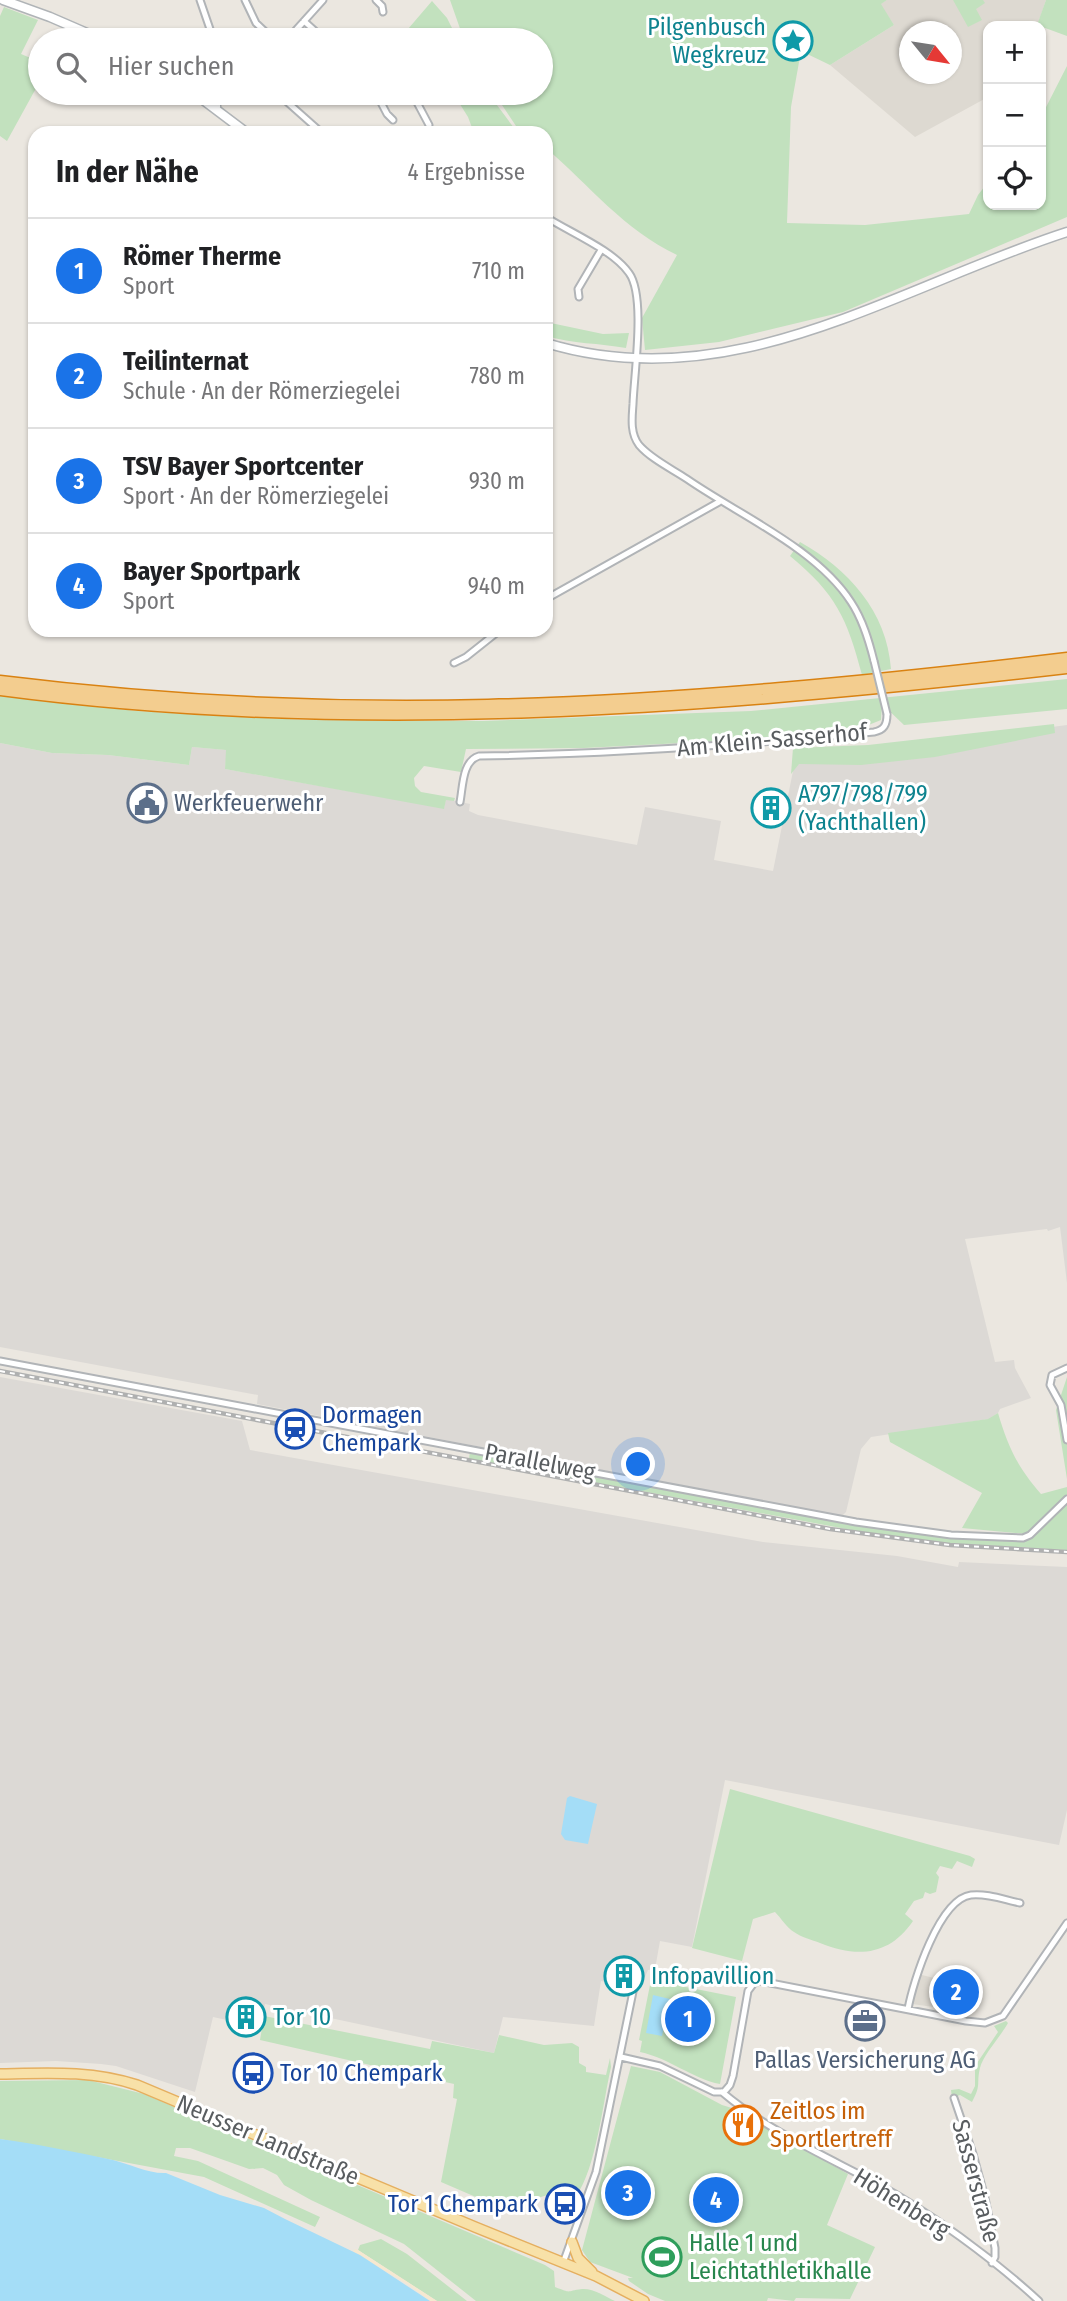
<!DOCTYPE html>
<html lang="de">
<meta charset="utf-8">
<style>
:root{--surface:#fff;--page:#f6f6f6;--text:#202124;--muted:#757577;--line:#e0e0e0;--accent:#1a73e8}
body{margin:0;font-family:"Fira Sans Condensed",sans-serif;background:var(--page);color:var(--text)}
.controls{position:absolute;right:21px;top:21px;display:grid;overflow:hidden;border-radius:14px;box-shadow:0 2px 5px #0004}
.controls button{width:63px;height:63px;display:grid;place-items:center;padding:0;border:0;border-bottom:2px solid var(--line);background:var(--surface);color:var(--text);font:35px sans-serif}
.compass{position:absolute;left:899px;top:21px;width:63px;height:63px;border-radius:50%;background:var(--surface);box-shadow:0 2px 5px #0004;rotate:120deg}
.you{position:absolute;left:639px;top:1465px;width:24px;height:24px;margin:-18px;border:5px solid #fff;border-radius:50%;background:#1a73e8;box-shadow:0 0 0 10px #1a73e833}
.badge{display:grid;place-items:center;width:46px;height:46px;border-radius:50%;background:var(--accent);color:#fff;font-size:23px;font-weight:700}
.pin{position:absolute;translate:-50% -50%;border:4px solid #fff;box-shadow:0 2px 7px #0006}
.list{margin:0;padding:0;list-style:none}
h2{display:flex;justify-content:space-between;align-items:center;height:91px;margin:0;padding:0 28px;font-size:30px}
h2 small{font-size:23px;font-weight:400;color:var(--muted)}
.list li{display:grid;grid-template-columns:46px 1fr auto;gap:21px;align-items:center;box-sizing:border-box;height:105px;padding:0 28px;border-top:2px solid var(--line)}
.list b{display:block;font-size:26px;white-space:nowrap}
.list p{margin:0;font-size:23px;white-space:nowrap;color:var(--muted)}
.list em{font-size:23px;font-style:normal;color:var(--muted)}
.icon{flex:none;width:38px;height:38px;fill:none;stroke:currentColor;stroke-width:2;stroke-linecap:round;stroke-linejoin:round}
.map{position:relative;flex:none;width:1067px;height:2301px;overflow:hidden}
.search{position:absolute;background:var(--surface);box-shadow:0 2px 5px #0004;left:28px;top:28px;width:525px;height:77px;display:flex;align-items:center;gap:18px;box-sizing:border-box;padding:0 24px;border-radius:38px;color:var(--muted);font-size:26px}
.panel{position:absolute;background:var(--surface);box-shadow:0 2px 5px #0004;left:28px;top:126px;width:525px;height:511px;border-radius:21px}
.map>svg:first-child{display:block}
.industrial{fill:#dcd9d5}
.education{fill:#ddd9d1;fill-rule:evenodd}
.green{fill:#c2e1be}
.sand{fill:#f6e8d0}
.water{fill:#a4ddf7}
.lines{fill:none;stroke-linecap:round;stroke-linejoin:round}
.street-casing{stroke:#b1b4b7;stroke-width:9}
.secondary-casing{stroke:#b0b4b7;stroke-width:11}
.primary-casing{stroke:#e5af5f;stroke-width:12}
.highway-casing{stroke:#d98212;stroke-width:13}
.street{stroke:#fff;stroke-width:5}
.secondary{stroke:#fff;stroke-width:8}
.primary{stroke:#f8e1a8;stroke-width:9}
.highway{stroke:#f3cd8f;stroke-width:10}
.rail-casing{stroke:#afb0b0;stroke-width:4.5}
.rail{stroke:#fff;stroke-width:2;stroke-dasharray:5;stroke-linecap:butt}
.street-bridge-casing{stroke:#b1b4b7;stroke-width:9;stroke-linecap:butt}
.street-bridge{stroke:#fff;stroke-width:5}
.labels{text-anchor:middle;stroke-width:6;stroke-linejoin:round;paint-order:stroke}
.culture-label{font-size:24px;fill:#0d838f;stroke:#fff;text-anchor:start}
.street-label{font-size:24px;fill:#595d60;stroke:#fff}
.service-label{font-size:24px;fill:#4e5e75;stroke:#fff;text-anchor:start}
.transit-label{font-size:24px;fill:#164399;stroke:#fff;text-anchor:start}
.food-label{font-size:24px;fill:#c56008;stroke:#fff;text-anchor:start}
.leisure-label{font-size:24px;fill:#27864d;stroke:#fff;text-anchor:start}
</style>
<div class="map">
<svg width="1067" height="2301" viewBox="0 0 1067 2301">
<rect width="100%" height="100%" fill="#ebe7e0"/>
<!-- industrial -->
<path class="industrial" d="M1067,725v558l-7,-56 -12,4 -1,-2 -82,10 30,123 19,-2 1,8 16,30 -31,11 -2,4 -9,6 -118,18 -10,12 -15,63 -4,4 -585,-112 1,-9 -258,-48v-604l52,10 56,2 81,10 3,-18 35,3 -2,19 219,39 2,-9 24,5 -1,7 9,4 159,30 8,-38 76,14 -7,39 59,11 23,-115 84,-6z
M0,1377l242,44 8,29 513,92 134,14 61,11 1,-5 108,5v243l-8,35 -334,-65 -33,167 -32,-6 -5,28 -7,1 -4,9 -8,-2 -1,5 -12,-1 -2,5 -20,-5 -7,45 -91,-9 -9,36 -229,-49 -5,23 -47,-10 -18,75 -79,-26 -15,-2 -45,-3 -56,2z"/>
<!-- education -->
<path class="education" d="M887,0h159l-9,26h-49v71l-73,40 -85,-72 64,-40 -14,-21zM909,32h42v42h-42z
M918,1974l44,11 -2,11 -6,-1 -1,2h-3l-2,12 -36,-5z"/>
<!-- green -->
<path class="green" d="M450,0h437l-6,4 13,21 -64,40 -29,-14 -10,56 -4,116 78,2 104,-11 9,-19 10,-13v23h53v-88l26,-51v151l-224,95 -124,30 -74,8 -3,-32 35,-63c-53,-25 -87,-69 -131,-107v-15h-20l-10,-7 -22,-33h47v-53h-77z
M953,0h30l2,3 -9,6 6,11 -14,7z
M1046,0h21v36l-30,-11z
M432,1l15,17 11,22h-39l-11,-11z
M4,7l34,13 -17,34 19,8v19l-33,60 -7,-5v-120z
M453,93h35l26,35 -4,5h-36l-6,-16z
M546,322l57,12 26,-1 -3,15c-27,-5 -53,-4 -80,-12z
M800,542c48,27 87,69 91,127l-29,6c-15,-57 -26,-81 -72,-119z
M1067,679v30l-163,16 -22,-21 -1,16 -15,6 -106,13 -176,9 -118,1 -5,23 -37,-6 -10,12 1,8 6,6 34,6 -1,3 -8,-1 -2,9 -219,-40 1,-19 -34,-3 -3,18 -81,-10 -56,-2 -52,-10v-47l137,15 84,5 86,4 176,1 268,-10z
M1054,724l1,9 -120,24 -74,8 -62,-1 -8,10 2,-26 75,-3z
M1067,1377v102l-11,-69z
M998,1413c10,34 20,55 43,81l26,-7v63l-123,-7 -60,-7 -415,-77 1,-8 385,74 96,12 76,3 9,-5 -74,-7 20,-35 -92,-51 -2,-9 100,-14z
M730,1789l240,67 5,3 -3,8 -15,-6 -5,8 -12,-3 -4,7 3,4 -3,15 -6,2 -5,-2 -2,6 -9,3 -9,13 8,7c-24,35 -56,37 -93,22 -8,-3 -19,-6 -26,-11 -7,-4 -13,-14 -19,-20l-22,7 -11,42 -50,-13z
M651,1980l85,17 -16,87c-27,-5 -51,-26 -80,-32l2,-11 -3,-1z
M264,2016l166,33 2,-8 62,12 5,-18 45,10 28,-2 7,4v16l7,4v5l20,3 4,-17 1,9c-8,35 -15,102 -35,129 -26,-8 -41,4 -65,15h-13l1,-4 -58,-25 16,-83 -4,-1 1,-14 -194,-44z
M1006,2021l2,2c-7,13 -25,32 -28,45 -4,16 2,16 -8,34l-12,-7 -8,3 -1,-8 8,-1 12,5 4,-8v-20l23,-34 -4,-6z
M631,2066l29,6 62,33 13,4 113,65 -21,51 48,22 -25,52 -54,-1 -2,3 -26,-3 -1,3h-102l-17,-7 -19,-13 -1,-3h5l-43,-16 -8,-12z
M88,2080l56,14 401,171 9,6 1,16c18,7 10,4 27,2 11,-1 24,8 33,12h-139l-72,-57 -93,-44 -27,-15 -7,-10 -14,-7 -14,1 -59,-21h-14l-2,8 24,5 122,56 -5,10 -111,-50 -204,-38v-58z
M381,2239l26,15 60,47h-30l-79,-51 2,-5z"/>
<!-- sand -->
<path class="sand" d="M355,2249l3,1 79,51h-7l-21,-16 -56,-33z"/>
<!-- water -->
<path class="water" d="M570,1796l27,8 -9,40 -23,-4 -4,-6 6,-36z
M653,1995l21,5 -6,5 5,4 2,9 -9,-1 -4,19 -16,-3z
M0,2139c38,5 75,13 113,21 17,4 36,14 53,13l54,22 44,13 21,11 75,36 70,46h-430z"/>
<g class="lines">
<!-- street casing -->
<g class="street-casing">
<path id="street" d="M200,0l11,32 1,8
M245,0l11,23 18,17
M376,0l6,6 1,6
M304,21l21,19
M287,40l36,-40
M277,93l45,40
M376,93l11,21 6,6
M412,93l17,32 -1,8
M546,217c25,16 67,33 83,56 17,23 5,101 4,131 -1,14 -3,29 6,41 12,14 33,24 48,34 52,36 129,69 164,123 12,18 18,39 23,59
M579,297l-1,-8 23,-39
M546,599l173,-97
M454,663l12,-6 34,-27
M460,802c3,-15 2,-41 19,-46 132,-2 263,-11 395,-24 10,-2 13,-7 13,-18
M0,1361l856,161 95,13 72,3 7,-3 37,-36
M1067,1368l-15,7 -2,10 11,20 6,35
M908,2009c5,-27 31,-110 63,-114 16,-2 34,5 49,8
M621,2057l39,9 54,26h10l6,-7 3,-9 15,-85 6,-8 6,-2 206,40 19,2 18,-7 64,-93
M722,2092c45,38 101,63 152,90 57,31 117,75 165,119
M954,2098l19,56 12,44 10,50v9l-3,6
M563,2263l33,-91 40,-195"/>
</g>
<!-- secondary casing -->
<g class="secondary-casing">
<path id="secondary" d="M3,0l47,17 53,23
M194,93l53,40
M208,93l8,13
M546,343c187,57 350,-56 521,-111"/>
</g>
<!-- primary casing -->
<g class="primary-casing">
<path id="primary" d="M0,2074c47,-1 92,-4 137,11l338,142 121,49 48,25
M572,2242l6,16 14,14"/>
</g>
<!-- highway casing -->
<g class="highway-casing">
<path id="highway" d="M0,681c162,20 325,28 488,24 194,-5 387,-24 579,-47
M0,690c355,47 713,19 1067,-22"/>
</g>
<!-- street -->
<use href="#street" class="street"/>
<!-- secondary -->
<use href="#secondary" class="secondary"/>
<!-- primary -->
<use href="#primary" class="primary"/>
<!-- highway -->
<use href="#highway" class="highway"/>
<!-- rail casing -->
<g class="rail-casing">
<path id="rail" d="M0,1371l830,158 120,16 117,7"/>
</g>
<!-- rail -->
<use href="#rail" class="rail"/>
<!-- street-bridge casing -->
<g class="street-bridge-casing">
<path id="street-bridge" d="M874,661l13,53"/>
</g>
<!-- street-bridge -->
<use href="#street-bridge" class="street-bridge"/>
</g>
<!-- icons -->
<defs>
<g id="sight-ring" transform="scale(2.0125)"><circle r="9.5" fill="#fff" stroke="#0f9aa8" stroke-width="1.5"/><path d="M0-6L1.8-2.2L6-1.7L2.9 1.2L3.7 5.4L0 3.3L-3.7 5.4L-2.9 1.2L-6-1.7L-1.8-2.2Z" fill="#0f9aa8"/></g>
<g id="civic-ring" transform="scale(2.0125)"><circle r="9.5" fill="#fff" stroke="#5c6f8a" stroke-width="1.5"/><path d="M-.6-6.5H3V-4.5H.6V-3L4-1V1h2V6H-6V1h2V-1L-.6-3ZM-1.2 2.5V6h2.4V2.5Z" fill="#5c6f8a"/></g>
<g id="building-ring" transform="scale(2.0125)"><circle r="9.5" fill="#fff" stroke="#0f9aa8" stroke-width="1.5"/><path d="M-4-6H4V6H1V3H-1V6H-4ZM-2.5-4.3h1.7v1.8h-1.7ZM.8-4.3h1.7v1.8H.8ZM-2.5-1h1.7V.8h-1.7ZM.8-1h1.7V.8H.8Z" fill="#0f9aa8"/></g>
<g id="station-ring" transform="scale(2.0125)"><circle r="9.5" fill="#fff" stroke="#1a4fb4" stroke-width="1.5"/><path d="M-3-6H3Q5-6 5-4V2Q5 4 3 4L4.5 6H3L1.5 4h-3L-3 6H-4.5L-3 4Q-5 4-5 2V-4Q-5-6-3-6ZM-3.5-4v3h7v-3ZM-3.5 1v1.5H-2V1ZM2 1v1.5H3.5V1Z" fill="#1a4fb4"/></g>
<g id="office-ring" transform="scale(2.0125)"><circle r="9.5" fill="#fff" stroke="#5c6f8a" stroke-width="1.5"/><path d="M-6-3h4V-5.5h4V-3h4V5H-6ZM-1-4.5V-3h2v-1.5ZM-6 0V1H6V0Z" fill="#5c6f8a"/></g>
<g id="bus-ring" transform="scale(2.0125)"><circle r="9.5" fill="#fff" stroke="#1a4fb4" stroke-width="1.5"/><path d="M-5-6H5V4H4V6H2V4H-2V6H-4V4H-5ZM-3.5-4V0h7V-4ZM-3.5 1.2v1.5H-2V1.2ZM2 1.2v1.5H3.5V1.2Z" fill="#1a4fb4"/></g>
<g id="restaurant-ring" transform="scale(2.0125)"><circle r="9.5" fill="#fff" stroke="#e8710a" stroke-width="1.5"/><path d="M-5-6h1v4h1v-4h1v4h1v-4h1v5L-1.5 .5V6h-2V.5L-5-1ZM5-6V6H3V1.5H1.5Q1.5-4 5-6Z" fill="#e8710a"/></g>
<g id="stadium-ring" transform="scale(2.0125)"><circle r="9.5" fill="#fff" stroke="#2e9e5b" stroke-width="1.5"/><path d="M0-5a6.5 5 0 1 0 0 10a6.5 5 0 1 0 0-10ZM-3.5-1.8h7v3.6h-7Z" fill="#2e9e5b"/></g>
</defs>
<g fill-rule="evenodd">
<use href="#sight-ring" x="793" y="41"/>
<use href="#civic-ring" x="147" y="803"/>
<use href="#building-ring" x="771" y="808"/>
<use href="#station-ring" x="295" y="1429"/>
<use href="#building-ring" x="624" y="1976"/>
<use href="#building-ring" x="246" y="2017"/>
<use href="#office-ring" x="865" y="2021"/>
<use href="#bus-ring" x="253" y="2073"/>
<use href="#restaurant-ring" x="743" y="2125"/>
<use href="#bus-ring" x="565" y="2204"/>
<use href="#stadium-ring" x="662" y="2257"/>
</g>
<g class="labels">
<!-- culture labels -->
<g class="culture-label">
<text x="766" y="35" text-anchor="end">Pilgenbusch<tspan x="766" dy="28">Wegkreuz</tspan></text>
<text x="798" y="802">A797/798/799<tspan x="798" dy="28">(Yachthallen)</tspan></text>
<text x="651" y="1984">Infopavillion</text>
<text x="273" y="2025">Tor 10</text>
</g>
<!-- street labels -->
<g class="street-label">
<text transform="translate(772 740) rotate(-5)" y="8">Am Klein-Sasserhof</text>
<text transform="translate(540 1462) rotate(11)" y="8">Parallelweg</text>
<text transform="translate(268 2140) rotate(23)" y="8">Neusser Landstraße</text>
<text transform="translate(976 2181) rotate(75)" y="8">Sasserstraße</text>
<text transform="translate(902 2203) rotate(32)" y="8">Höhenberg</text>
</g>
<!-- service labels -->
<g class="service-label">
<text x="174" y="811">Werkfeuerwehr</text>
<text x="865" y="2068" text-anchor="middle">Pallas Versicherung AG</text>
</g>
<!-- transit labels -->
<g class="transit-label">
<text x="322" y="1423">Dormagen<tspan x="322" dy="28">Chempark</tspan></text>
<text x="280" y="2081">Tor 10 Chempark</text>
<text x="538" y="2212" text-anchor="end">Tor 1 Chempark</text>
</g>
<!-- food labels -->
<g class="food-label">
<text x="770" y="2119">Zeitlos im<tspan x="770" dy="28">Sportlertreff</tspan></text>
</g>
<!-- leisure labels -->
<g class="leisure-label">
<text x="689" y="2251">Halle 1 und<tspan x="689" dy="28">Leichtathletikhalle</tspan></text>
</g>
</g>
</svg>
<div class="controls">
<button>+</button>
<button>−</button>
<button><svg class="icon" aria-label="locate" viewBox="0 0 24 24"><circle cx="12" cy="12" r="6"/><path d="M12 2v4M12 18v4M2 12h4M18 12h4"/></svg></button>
</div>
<svg class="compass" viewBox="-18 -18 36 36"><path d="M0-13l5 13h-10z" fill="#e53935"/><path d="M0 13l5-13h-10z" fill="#757577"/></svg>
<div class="you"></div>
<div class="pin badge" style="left:688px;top:2019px">1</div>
<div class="pin badge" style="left:956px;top:1992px">2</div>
<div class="pin badge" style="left:628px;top:2193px">3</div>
<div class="pin badge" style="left:716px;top:2200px">4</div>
<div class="search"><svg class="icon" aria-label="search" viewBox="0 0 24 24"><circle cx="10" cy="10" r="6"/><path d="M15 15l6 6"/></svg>Hier suchen</div>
<section class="panel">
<h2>In der Nähe<small>4 Ergebnisse</small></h2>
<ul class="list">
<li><span class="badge">1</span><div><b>Römer Therme</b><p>Sport</p></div><em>710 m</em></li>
<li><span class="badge">2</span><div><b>Teilinternat</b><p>Schule · An der Römerziegelei</p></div><em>780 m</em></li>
<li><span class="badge">3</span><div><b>TSV Bayer Sportcenter</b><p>Sport · An der Römerziegelei</p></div><em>930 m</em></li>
<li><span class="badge">4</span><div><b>Bayer Sportpark</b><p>Sport</p></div><em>940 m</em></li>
</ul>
</section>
</div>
